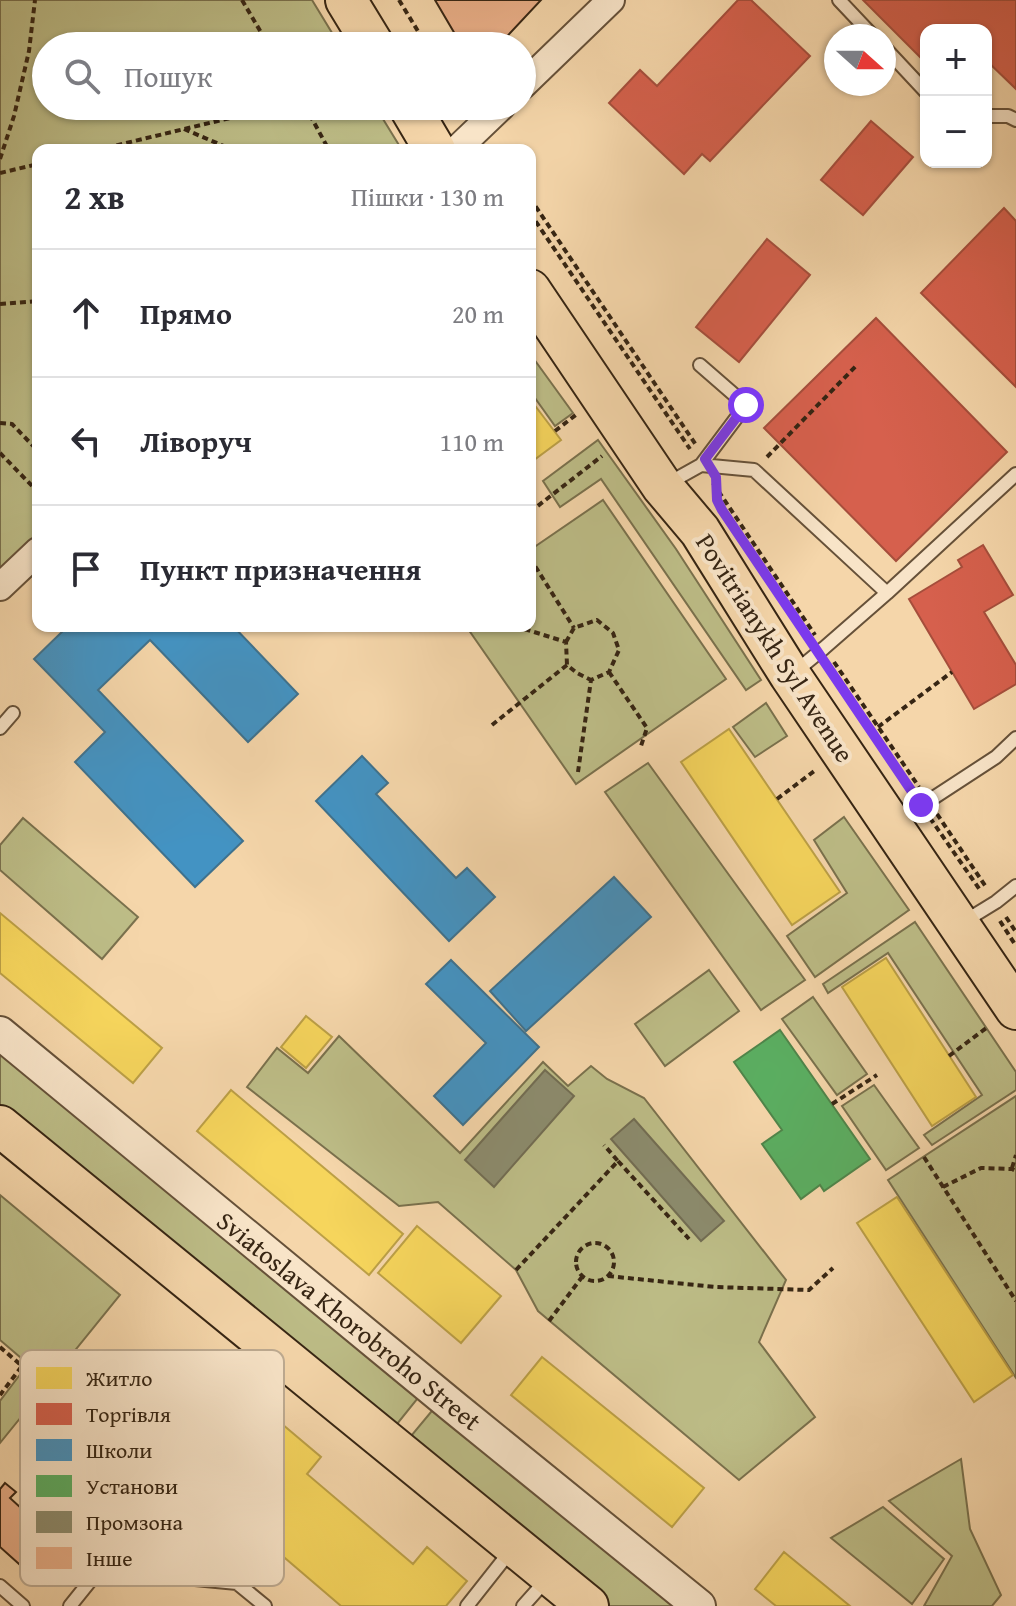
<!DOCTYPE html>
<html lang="uk">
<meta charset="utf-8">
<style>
:root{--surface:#fff;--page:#f7f7f7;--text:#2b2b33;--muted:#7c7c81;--line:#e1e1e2}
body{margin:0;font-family:"Gentium Book Plus",serif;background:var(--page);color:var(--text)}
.controls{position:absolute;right:24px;top:24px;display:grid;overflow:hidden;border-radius:16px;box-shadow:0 2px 6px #0004}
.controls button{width:72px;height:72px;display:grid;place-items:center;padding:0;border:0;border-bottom:2px solid var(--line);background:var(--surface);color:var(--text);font:40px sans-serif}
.compass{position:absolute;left:824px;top:24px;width:72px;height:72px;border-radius:50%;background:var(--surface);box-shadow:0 2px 6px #0004;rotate:111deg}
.stop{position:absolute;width:24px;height:24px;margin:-18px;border:6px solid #7c3aed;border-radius:50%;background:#fff}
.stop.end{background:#7c3aed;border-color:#fff;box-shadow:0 2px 8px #0008}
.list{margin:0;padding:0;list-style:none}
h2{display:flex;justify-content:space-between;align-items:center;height:104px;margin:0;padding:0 32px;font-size:34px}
h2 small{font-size:26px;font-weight:400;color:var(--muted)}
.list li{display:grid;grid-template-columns:52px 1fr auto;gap:24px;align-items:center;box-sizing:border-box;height:128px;padding:0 32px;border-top:2px solid var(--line)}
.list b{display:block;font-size:30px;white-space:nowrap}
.list em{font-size:26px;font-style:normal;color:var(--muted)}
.icon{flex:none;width:44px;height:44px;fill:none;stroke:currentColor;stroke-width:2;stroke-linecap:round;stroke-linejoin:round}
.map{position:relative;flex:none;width:1016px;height:1606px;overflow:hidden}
.search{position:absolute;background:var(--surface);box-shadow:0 2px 6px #0004;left:32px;top:32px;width:504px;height:88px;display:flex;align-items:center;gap:20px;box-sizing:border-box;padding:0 28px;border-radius:44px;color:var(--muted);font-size:30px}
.panel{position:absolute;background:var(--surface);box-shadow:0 2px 6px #0004;left:32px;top:144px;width:504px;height:488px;border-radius:16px}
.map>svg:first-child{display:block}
.green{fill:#bdbd87;stroke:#7a714d;stroke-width:2}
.homes{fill:#f6d55c;stroke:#bca046;stroke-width:2}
.shops{fill:#d6604d;stroke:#a64e3c;stroke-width:2}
.schools{fill:#4393c3;stroke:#3f728e;stroke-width:2}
.public{fill:#5aae61;stroke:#4f854a;stroke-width:2}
.industry{fill:#8c8c6e;stroke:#726d53;stroke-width:2}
.building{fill:#eaaf88;stroke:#362513;stroke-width:2}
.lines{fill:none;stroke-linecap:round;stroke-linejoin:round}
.service-casing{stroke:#665139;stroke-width:16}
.minor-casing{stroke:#665139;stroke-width:30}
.tertiary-casing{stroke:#665139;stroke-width:36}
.primary-casing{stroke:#362513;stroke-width:44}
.path{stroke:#362513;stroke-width:4;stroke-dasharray:6 4;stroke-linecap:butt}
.service{stroke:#f8e4c8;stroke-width:12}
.minor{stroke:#f8e4c8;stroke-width:26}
.tertiary{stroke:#f8e4c8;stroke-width:32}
.primary{stroke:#f5d6aa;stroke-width:40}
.route{stroke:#7c3aed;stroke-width:10}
.labels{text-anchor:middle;stroke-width:8;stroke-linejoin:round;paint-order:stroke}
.street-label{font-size:26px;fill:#362513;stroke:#f8e4c8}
.key{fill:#f8e4c8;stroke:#beab92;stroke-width:2}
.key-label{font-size:22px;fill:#362513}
</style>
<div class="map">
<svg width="1016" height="1606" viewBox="0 0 1016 1606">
<rect width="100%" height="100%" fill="#f5d6aa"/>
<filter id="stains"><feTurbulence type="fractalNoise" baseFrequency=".0025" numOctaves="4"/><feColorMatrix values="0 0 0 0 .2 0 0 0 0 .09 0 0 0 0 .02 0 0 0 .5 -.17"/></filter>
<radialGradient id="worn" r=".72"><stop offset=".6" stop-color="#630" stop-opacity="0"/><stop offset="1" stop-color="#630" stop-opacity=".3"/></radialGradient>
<!-- green -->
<path class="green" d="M0,0h312l28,46h-294v60h329l27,44h-364v392l-38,34z
M531,355l42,58 -18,13 -25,-35z
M598,440l78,109 85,131 -15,10 -145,-211 -41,28 -17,-26z
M603,500l123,179 -150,105 -110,-158h64v-76z
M766,703l21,33 -32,21 -22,-30z
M648,763l157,217 -44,30 -156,-218z
M844,817l65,93 -94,67 -28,-41 60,-43 -33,-53z
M23,818l115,99 -36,42 -102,-89v-25z
M915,922l101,150v18l-84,55 -8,-10 58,-40 -94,-142 -60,40 -5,-9z
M709,970l30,41 -74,55 -30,-42z
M813,997l54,77 -30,21 -55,-76z
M339,1036l121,117 83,-91 25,24 23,-20 16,13 37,19 142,182 -27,62 56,75 -76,63 -201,-169 -22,-41 -78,-68 -39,4 -152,-119 30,-39 31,25z
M0,1045l422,348 -29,36 -393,-321z
M874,1085l45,63 -33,22 -44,-64z
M1016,1096v282l-128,-198z
M0,1195l120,100 -120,148v-42l28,-37 -28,-24z
M436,1406l246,200h-74l-202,-164z
M961,1459l9,70 31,66 -9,11h-68l28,-50 -63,-55z
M883,1507l61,52 -32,45 -81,-66z"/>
<!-- homes -->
<path class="homes" d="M530,399l31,41 -31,23z
M729,729l111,163 -48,33 -111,-163z
M0,913l162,135 -29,35 -133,-110z
M886,958l90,139 -44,29 -90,-139z
M306,1016l26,21 -26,31 -25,-21z
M231,1090l172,144 -34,41 -172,-144z
M897,1197l116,178 -39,27 -117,-179z
M417,1226l84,70 -40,47 -83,-70z
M542,1357l162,131 -32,39 -161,-132z
M282,1424l39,33 -14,17 106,90 14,-17 40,34 -21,25h-105l-76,-65 -17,21 -48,-41z
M784,1552l66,54h-74l-21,-17z"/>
<!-- shops -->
<path class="shops" d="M738,0h13l59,56 -100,105 -8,-7 -18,20 -75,-71 31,-33 17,16z
M863,0h153v89l-30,-29v-30h-60v33z
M871,121l42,36 -50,58 -42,-35z
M1004,208l12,13v166l-95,-94z
M767,239l43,36 -71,87 -43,-35z
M876,318l131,134 -111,109 -132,-133z
M983,545l30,50 -29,17 32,53v19l-42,25 -65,-110 53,-32 -4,-7z"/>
<!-- schools -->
<path class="schools" d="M68,626h165l65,68 -50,48 -98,-102 -52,50 145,151 -48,46 -120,-125 30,-30 -71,-73z
M362,756l26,27 -12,11 80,84 11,-10 28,29 -46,44 -133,-140z
M614,877l37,40 -125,114 -36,-40z
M451,960l88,87 -76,78 -29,-29 52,-53 -60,-59z"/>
<!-- public -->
<path class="public" d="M780,1030l90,129 -46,32 -4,-6 -19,14 -39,-55 20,-14 -48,-68z"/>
<!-- industry -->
<path class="industry" d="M545,1070l29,26 -80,91 -29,-27z
M634,1119l90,102 -23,20 -90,-102z"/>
<!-- building -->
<path class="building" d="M435,0h106l-43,46h-36z
M5,1483l11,9 -6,6 35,32 8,-8 11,10 -36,40 -28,-25v-58z"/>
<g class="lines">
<!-- service casing -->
<g class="service-casing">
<path id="service" d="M839,0l34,36
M884,47l42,45
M986,116h22l8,4
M700,365l46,40 -45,60
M667,484l34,-19 53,5 133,123 -63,55 -28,23
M887,593l129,-119
M0,728l13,-15
M898,821l98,-64 20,-19
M965,921l31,-19 20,-16
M131,1530l64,49 42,4 28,23
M0,1586l23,20
M70,1606l201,-250
M467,1606l45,-57
M523,1606l25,-28"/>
</g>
<!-- minor casing -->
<g class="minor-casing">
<path id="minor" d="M522,86l89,-86
M456,150l46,-44
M0,587l38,-36"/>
</g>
<!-- tertiary casing -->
<g class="tertiary-casing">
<path id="tertiary" d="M0,1033l455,375 244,198"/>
</g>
<!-- primary casing -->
<g class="primary-casing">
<path id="primary" d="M346,0l28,46
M409,106l26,44
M530,290l132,196 38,45 90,144 226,334
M0,1126l588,480"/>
</g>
<!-- path -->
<path class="path" d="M242,0l27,46
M399,0l28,46
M305,106l24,44
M184,129l49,21
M97,150l183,-44
M0,159l14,-43 15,-65 6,-51
M0,173l38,-9
M530,198l166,247
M530,213l160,236
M0,304l38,-3
M0,423l12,1 26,27
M555,431l22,-17
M0,453l38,39
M767,457l90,-92
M713,483l102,152
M530,512l72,-56
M530,558l44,70
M515,626l51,16 1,23
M566,642l8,-14 23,-8 16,13 6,17 -10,22 -18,8 -13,92
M834,662l85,125
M827,666l85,125
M609,672l38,56 -6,18
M492,725l75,-60 10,8 14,7
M878,727l74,-55
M777,799l40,-30
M937,814l49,73
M930,818l50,72
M1006,917l10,15
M1000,921l16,25
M949,1056l40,-30
M832,1104l45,-29
M924,1157l92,144
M618,1161l71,78
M1012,1168l4,-13
M943,1187l38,-19 31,1 4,2
M576 1262a19 19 0 1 1 38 0a19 19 0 1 1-38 0Z
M516,1270l102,-109 -14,-16
M608,1276l107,11 94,3 24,-22
M549,1321l33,-44
M0,1347l22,19 -22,29
M183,1531l39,31"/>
<!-- service -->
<use href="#service" class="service"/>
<!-- minor -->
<use href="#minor" class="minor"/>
<!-- tertiary -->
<use href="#tertiary" class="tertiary"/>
<!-- primary -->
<use href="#primary" class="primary"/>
</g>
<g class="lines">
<!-- route -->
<path class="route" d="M746,405l-41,54 11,18 1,23 5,10 199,295"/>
</g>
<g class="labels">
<!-- street labels -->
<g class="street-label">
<text transform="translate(775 648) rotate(57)" y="9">Povitrianykh Syl Avenue</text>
<text transform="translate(349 1321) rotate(39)" y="9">Sviatoslava Khorobroho Street</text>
</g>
</g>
<!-- legend -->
<rect x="20" y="1350" width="264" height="236" rx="12" class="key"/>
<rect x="36" y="1367" width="36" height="22" fill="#f6d55c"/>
<rect x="36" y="1403" width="36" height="22" fill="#d6604d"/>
<rect x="36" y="1439" width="36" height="22" fill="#4393c3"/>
<rect x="36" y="1475" width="36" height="22" fill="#5aae61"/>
<rect x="36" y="1511" width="36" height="22" fill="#8c8c6e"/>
<rect x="36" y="1547" width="36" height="22" fill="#eaaf88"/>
<g class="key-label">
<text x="86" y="1386">Житло</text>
<text x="86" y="1422">Торгівля</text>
<text x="86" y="1458">Школи</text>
<text x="86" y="1494">Установи</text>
<text x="86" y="1530">Промзона</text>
<text x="86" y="1566">Інше</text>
</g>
<rect width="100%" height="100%" filter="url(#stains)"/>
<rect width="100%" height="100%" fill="url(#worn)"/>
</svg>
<div class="controls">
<button>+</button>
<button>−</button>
</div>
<svg class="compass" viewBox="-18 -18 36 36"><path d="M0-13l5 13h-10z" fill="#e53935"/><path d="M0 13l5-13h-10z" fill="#7c7c81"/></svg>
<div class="stop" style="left:746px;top:405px"></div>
<div class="stop end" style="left:921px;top:805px"></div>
<div class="search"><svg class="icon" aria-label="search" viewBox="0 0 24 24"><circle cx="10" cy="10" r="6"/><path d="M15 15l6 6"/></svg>Пошук</div>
<section class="panel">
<h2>2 хв<small>Пішки · 130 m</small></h2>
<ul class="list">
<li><svg class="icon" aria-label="ahead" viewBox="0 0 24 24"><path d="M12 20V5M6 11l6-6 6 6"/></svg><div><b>Прямо</b></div><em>20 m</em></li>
<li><svg class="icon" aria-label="left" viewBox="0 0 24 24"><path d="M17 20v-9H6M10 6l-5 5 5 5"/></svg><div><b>Ліворуч</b></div><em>110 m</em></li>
<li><svg class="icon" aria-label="arrive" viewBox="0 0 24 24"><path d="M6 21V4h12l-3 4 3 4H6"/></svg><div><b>Пункт призначення</b></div></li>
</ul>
</section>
</div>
